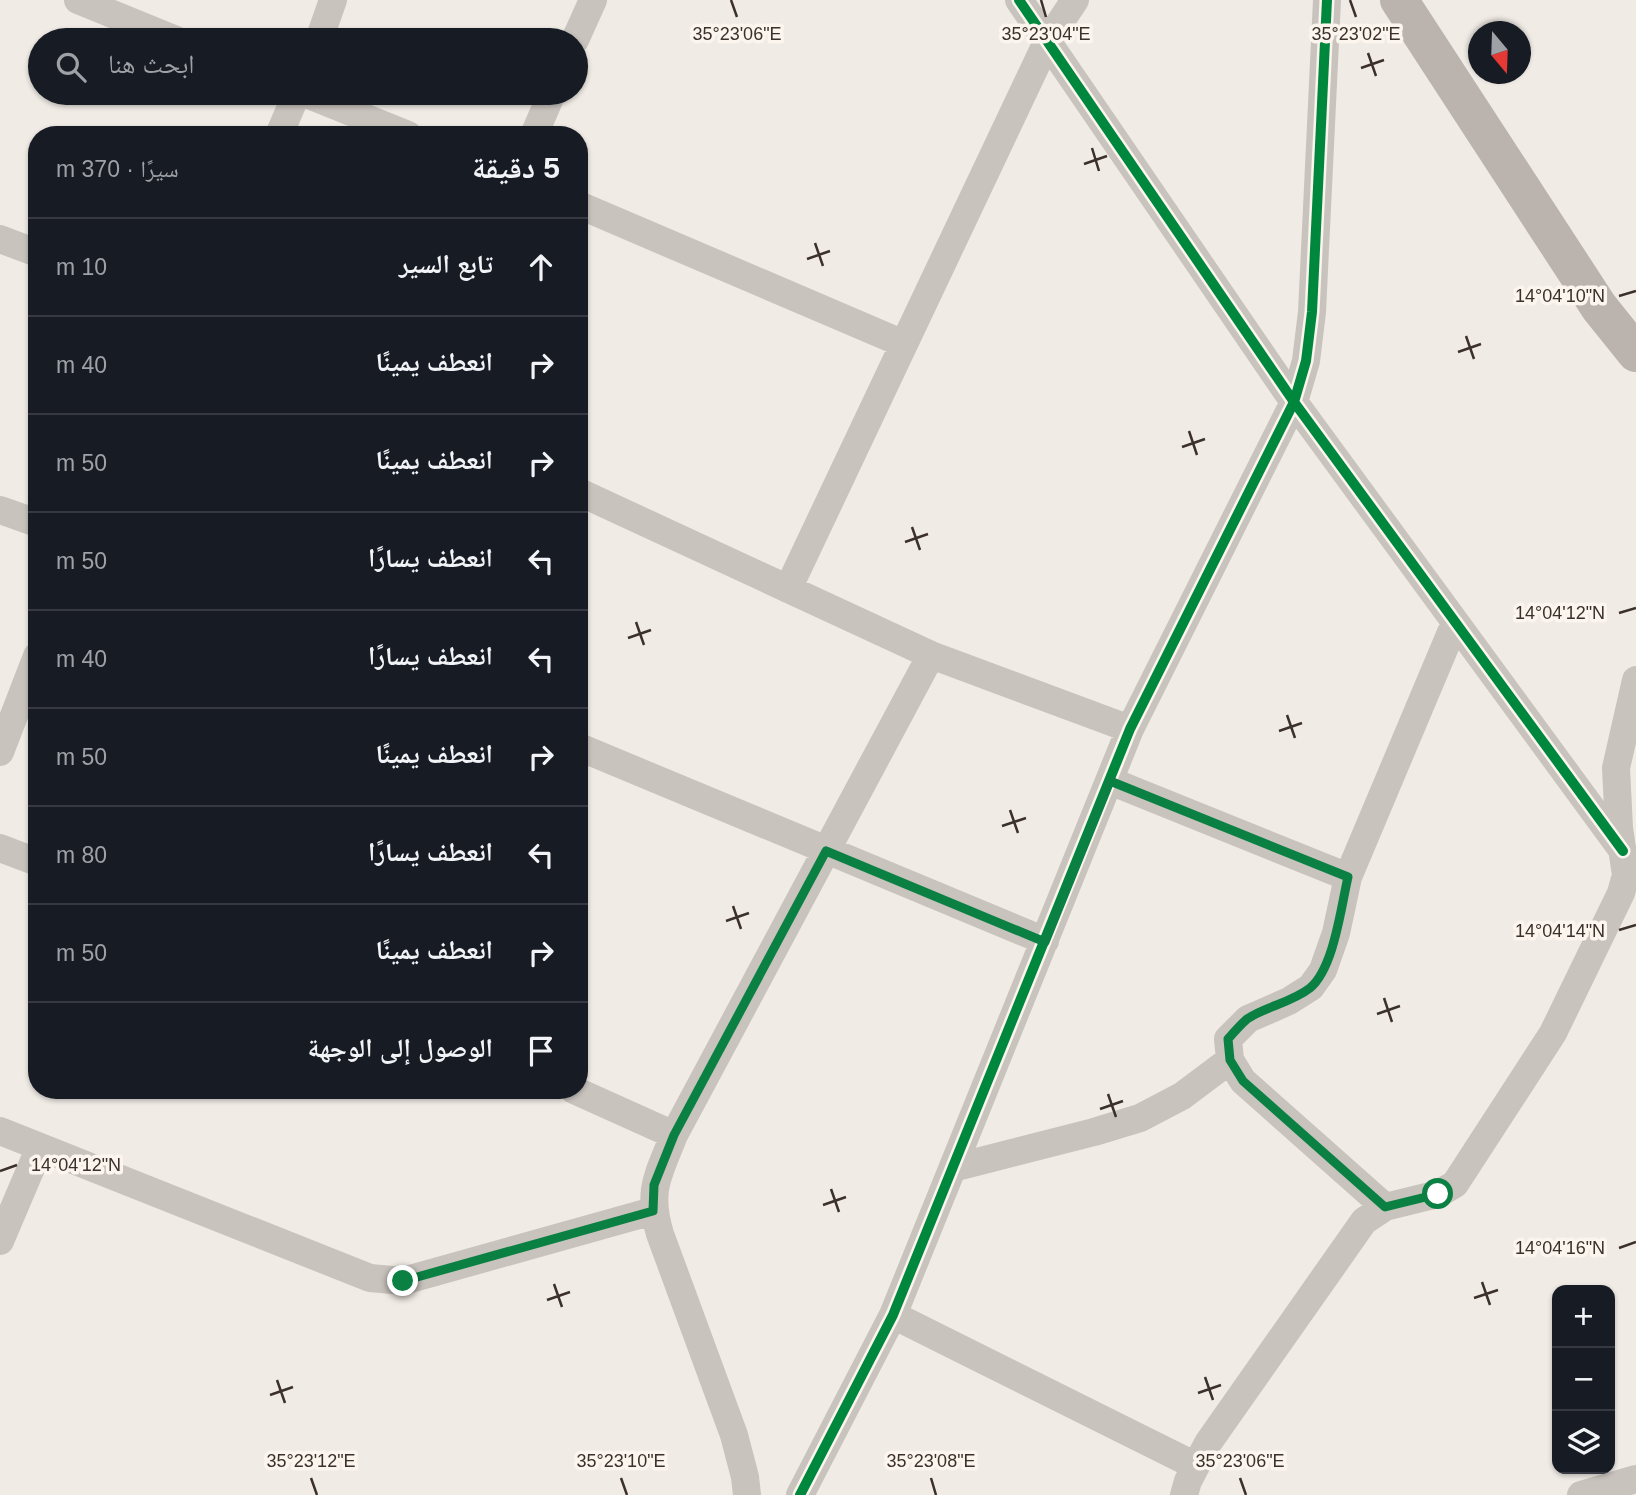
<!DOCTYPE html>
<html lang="ar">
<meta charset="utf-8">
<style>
:root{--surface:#171b24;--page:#242831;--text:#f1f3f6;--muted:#9ea1a6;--line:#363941}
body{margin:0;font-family:Arial,"Noto Naskh Arabic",sans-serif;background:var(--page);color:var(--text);direction:rtl}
.controls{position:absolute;right:21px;bottom:21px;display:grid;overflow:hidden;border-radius:14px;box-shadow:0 2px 5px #0004}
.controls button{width:63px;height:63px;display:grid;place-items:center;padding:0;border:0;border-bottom:2px solid var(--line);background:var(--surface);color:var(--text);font:35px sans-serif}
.compass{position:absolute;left:1468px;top:21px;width:63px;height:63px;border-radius:50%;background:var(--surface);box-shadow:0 2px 5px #0004;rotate:161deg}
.stop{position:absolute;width:21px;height:21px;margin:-16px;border:5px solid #0b8043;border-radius:50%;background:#fff}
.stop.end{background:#0b8043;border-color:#fff;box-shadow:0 2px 7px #0008}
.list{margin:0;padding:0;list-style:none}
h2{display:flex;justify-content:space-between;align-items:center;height:91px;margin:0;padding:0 28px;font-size:30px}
h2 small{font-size:23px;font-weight:400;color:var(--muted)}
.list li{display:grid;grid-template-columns:46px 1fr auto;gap:21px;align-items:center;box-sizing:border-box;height:98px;padding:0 28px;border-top:2px solid var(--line)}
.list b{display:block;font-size:26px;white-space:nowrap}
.list em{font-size:23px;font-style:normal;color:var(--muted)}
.icon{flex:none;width:38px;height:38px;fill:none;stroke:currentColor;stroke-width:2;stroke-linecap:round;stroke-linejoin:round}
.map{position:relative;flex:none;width:1636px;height:1495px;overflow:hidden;direction:ltr}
.search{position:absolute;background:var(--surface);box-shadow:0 2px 5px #0004;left:28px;top:28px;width:560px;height:77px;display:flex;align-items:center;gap:18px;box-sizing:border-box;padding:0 24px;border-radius:38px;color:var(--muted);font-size:26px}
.panel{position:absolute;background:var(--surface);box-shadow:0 2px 5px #0004;left:28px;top:126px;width:560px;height:973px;border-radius:28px;direction:rtl}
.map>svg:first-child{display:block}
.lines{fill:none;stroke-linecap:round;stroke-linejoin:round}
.street{stroke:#c9c3be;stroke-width:28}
.secondary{stroke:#bab3ae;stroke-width:38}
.cycleway-casing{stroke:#fbf5ee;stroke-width:15}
.cycleway{stroke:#00873e;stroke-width:10}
.route{stroke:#0b8043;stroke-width:9}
.ticks{fill:none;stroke:#3b302b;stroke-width:2.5}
.ticks-label{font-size:18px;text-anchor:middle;fill:#3b302b;stroke:#fbf5ee;stroke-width:7;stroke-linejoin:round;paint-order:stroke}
</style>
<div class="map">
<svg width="1636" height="1495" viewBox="0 0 1636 1495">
<rect width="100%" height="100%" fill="#f0ebe5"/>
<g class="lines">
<!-- street -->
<path class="street" d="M78,0l98,40
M1019,0l275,402 329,449
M319,40l14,-40
M575,40l18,-40
M304,93l104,42
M279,135l18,-42
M534,135l18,-42
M579,205l325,139
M0,239l37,14
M579,492l352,163 199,74
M0,510l37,13
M788,589l259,-547 28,-42
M579,747l466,194
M0,752l37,-96
M1110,781l238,96
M0,848l37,14
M574,1090l100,45
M0,1131l370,147 33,3 250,-70
M953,1168l141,-36 46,-14 42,-22 48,-36
M1385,1207l-142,-126 -13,-21 -2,-21 20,-20 41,-18 22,-14 12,-17 13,-37 12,-56 107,-254
M0,1241l40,-94
M893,1315l303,151
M747,1495l-2,-18 -11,-42 -74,-201c-13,-44 -2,-58 14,-99l257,-480
M800,1495l93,-180 237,-586 164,-327 12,-41 6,-49 15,-312
M1184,1495l4,-14 20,-38 156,-222 21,-14 53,-13 17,-10 98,-151 68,-140 5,-18 -7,-47 -3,-60 20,-88
M1581,1495l55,-16"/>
<!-- secondary -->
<path class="secondary" d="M1399,0l200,307 37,46"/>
<!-- cycleway casing -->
<g class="cycleway-casing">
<path id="cycleway" d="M1019,0l275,402 329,449
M800,1495l93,-180 237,-586 164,-327 12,-41 6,-49 15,-312"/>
</g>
<!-- cycleway -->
<use href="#cycleway" class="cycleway"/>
</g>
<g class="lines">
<!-- route -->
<path class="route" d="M403,1281l250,-70 1,-26 20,-50 152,-284 219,91 65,-161 238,96c-7,30 -14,91 -38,111 -19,15 -44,18 -63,31 -7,6 -13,13 -19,20l2,21 13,21 142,126 53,-13"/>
</g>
<!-- ticks -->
<path class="ticks" d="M731,0l6,17M1041,0l5,17M1350,0l6,17M1368,53l8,23M1361,68l23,-8M1092,148l7,23M1084,164l23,-8M815,243l8,23M807,259l23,-8M1619,296l17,-5M1466,336l8,23M1458,352l23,-8M1189,431l8,24M1182,447l23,-8M912,527l8,23M905,542l23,-8M1619,613l17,-5M636,622l8,23M628,638l23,-8M1287,715l8,23M1279,731l23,-8M1010,810l8,23M1002,826l24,-8M733,906l8,23M726,921l23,-8M1619,930l17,-5M1384,998l8,24M1377,1014l23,-8M1108,1094l8,23M1100,1109l23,-8M0,1171l17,-6M831,1189l8,23M823,1205l23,-8M1619,1248l17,-6M1482,1282l8,23M554,1284l8,23M1474,1298l24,-8M547,1300l23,-8M1205,1377l8,23M277,1380l8,23M1198,1393l23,-8M270,1395l23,-8M311,1478l6,17M621,1478l6,17M931,1478l5,17M1240,1478l6,17"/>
<g class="ticks-label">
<text x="737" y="40">35°23'06"E</text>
<text x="1046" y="40">35°23'04"E</text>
<text x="1356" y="40">35°23'02"E</text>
<text x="1560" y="302">14°04'10"N</text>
<text x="1560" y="619">14°04'12"N</text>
<text x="1560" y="937">14°04'14"N</text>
<text x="76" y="1171">14°04'12"N</text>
<text x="1560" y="1254">14°04'16"N</text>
<text x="311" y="1467">35°23'12"E</text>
<text x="621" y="1467">35°23'10"E</text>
<text x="931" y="1467">35°23'08"E</text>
<text x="1240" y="1467">35°23'06"E</text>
</g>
</svg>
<div class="controls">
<button>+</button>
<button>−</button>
<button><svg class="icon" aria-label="layers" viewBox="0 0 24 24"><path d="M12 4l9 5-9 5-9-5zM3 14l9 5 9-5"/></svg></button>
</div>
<svg class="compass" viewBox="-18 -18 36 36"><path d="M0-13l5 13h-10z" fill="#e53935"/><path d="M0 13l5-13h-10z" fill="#9ea1a6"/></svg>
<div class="stop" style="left:1438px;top:1194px"></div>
<div class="stop end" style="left:403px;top:1281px"></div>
<div class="search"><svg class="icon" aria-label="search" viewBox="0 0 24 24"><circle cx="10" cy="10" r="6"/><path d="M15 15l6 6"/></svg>ابحث هنا</div>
<section class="panel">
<h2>5 دقيقة<small>سيرًا · 370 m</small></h2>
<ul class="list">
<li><svg class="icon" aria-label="ahead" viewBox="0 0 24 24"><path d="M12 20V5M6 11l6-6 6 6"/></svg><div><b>تابع السير</b></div><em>10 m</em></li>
<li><svg class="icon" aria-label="right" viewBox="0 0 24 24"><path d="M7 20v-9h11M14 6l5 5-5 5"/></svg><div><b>انعطف يمينًا</b></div><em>40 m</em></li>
<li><svg class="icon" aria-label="right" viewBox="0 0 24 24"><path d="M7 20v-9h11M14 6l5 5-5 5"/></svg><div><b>انعطف يمينًا</b></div><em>50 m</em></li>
<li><svg class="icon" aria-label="left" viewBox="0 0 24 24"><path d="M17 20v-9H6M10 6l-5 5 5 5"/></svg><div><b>انعطف يسارًا</b></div><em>50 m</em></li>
<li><svg class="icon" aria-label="left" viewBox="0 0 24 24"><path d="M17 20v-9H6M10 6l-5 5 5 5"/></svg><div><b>انعطف يسارًا</b></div><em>40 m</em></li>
<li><svg class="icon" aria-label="right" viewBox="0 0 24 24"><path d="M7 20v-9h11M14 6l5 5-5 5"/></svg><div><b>انعطف يمينًا</b></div><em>50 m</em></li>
<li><svg class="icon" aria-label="left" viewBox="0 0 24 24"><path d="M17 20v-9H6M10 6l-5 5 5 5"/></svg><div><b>انعطف يسارًا</b></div><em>80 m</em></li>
<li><svg class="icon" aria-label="right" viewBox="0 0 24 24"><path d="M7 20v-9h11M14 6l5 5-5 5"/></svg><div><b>انعطف يمينًا</b></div><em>50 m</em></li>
<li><svg class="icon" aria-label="arrive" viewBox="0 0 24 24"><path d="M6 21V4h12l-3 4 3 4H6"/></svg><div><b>الوصول إلى الوجهة</b></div></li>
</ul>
</section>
</div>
